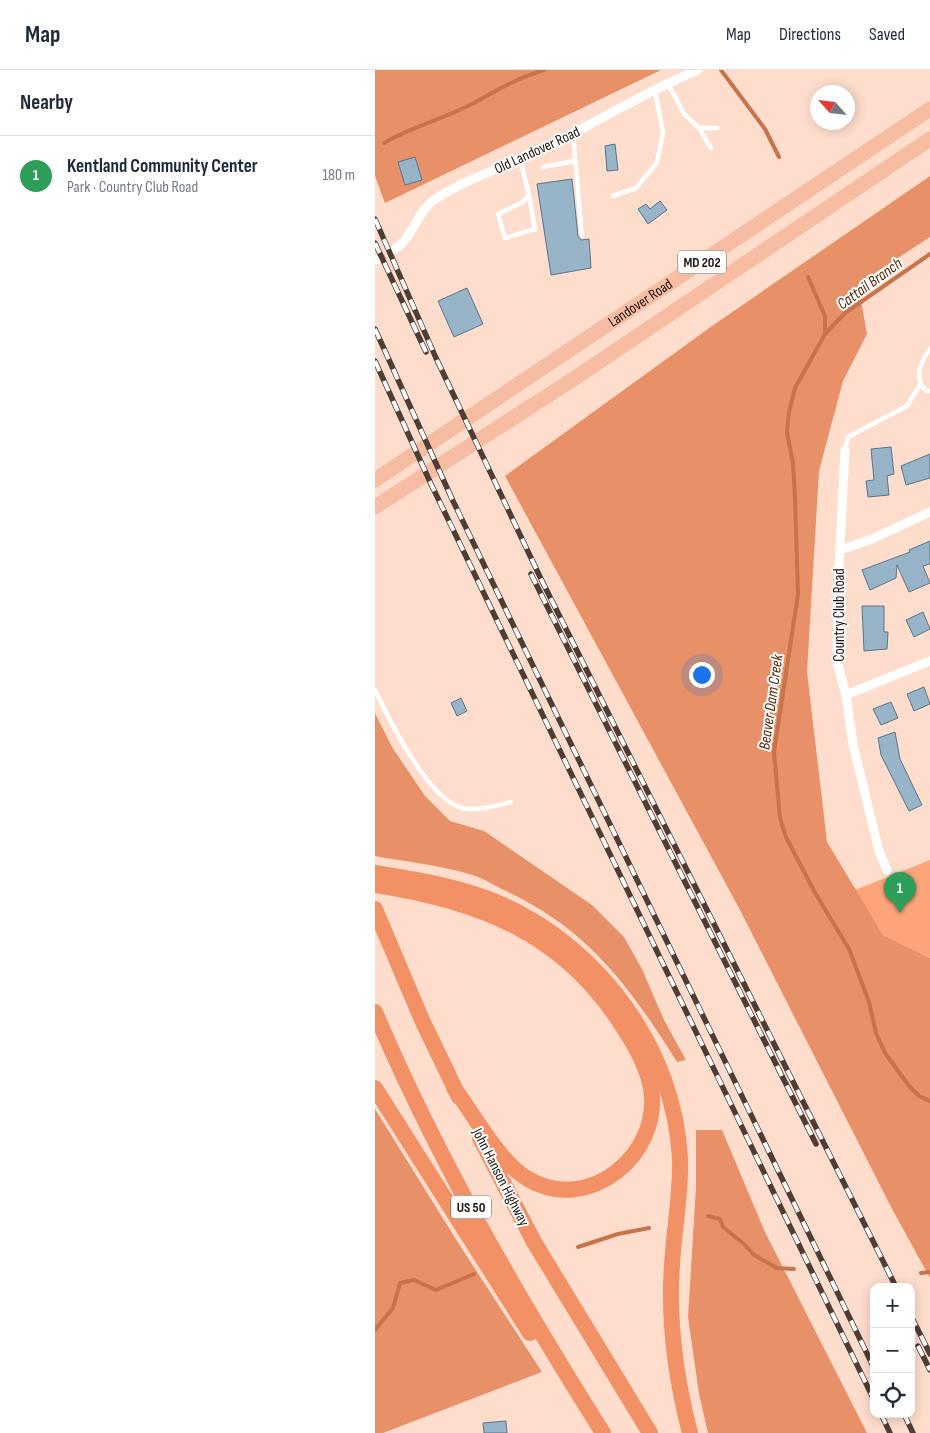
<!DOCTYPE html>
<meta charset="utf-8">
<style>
:root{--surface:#fff;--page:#f2f2f3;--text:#1f2937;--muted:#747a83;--line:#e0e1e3;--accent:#d93025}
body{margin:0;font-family:"Sofia Sans Condensed",sans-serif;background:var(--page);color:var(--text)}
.controls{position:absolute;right:15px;bottom:15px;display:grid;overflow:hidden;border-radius:10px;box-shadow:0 2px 12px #0003}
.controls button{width:45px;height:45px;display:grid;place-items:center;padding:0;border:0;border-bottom:1px solid var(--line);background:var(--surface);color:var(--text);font:25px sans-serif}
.compass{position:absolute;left:435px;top:15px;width:45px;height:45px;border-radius:50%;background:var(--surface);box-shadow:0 2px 12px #0003;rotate:297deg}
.you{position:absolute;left:326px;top:604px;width:18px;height:18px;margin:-12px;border:4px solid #fff;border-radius:50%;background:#1a73e8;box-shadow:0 0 0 8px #1a73e833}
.badge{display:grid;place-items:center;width:32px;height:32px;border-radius:50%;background:var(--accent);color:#fff;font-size:16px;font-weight:700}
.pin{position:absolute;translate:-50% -41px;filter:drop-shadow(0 1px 2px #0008)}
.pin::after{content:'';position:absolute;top:26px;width:18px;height:15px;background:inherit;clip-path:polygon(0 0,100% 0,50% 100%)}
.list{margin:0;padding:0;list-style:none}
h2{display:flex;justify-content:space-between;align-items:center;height:65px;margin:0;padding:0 20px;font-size:21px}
h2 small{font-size:16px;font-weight:400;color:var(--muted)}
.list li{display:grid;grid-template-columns:32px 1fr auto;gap:15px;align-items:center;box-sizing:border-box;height:80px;padding:0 20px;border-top:1px solid var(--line)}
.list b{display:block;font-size:19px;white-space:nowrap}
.list p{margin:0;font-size:16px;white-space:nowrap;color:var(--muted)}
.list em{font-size:16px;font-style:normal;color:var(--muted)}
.icon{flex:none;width:28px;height:28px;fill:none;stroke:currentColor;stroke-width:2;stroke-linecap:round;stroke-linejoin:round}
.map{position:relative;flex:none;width:555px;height:1363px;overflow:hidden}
header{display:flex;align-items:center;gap:30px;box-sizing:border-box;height:70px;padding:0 25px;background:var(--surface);border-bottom:1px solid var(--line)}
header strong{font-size:24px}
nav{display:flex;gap:28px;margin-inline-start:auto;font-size:18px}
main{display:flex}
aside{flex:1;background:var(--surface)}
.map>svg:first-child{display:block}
.green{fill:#fea47b}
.forest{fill:#e89067}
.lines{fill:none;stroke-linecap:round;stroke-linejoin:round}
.stream{stroke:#c8734a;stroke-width:4}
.building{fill:#97b4c8;stroke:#597588}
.street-tunnel{stroke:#ddbfb0;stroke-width:9;stroke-dasharray:9 4.5;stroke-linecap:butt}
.lane{stroke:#fff;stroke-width:4.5}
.street{stroke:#fff;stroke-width:9}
.primary{stroke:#f7bda3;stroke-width:15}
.highway{stroke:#f19165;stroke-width:16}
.rail-casing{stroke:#4d3d35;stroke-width:5.5}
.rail{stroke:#fff;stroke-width:4;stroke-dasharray:11;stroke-linecap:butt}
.labels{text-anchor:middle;stroke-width:4;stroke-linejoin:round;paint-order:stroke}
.shield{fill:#fff;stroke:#625a56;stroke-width:1}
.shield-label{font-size:14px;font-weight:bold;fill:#1f130e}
.street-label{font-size:15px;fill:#1f130e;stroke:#fff}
.water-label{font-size:16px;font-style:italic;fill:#561f00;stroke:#fff}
</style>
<header>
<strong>Map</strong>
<nav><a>Map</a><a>Directions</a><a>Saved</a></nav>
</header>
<main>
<aside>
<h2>Nearby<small></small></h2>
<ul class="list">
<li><span class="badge" style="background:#2e9e5b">1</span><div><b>Kentland Community Center</b><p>Park · Country Club Road</p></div><em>180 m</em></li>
</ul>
</aside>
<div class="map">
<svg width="555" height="1363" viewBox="0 0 555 1363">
<rect width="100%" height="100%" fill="#ffddcd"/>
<!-- green -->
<path class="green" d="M555,790v98l-47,-23 -28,-45z"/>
<!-- forest -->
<path class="forest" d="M0,0h286l-276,133 -10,-27z
M555,106v61l-72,47 9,50 -24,47 -24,90 -12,201 20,170 56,93 47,23v320l-39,-71 -151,-297 -235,-434 207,-150z
M0,643l17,34 33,49 25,25 34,10 108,74 32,32 18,32 22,51 22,40 -9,2c-47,-75 -89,-133 -171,-171 -11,-5 -23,-13 -34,-16 -31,-10 -65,-13 -97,-19z
M0,1039l82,132 85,131 -159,61h-8z
M321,1060h26l43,102 102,201h-159l-9,-39 -11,-77 8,-130z"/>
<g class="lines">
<!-- stream -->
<path class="stream" d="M346,0l44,59 14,28
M9,73c26,-15 55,-23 82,-36 25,-13 50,-29 78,-37
M433,207l17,39v18l-30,54 -6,24 -2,21 6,30 2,35 3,96 -24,158 6,66 6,19 28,54 35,58 20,53 7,31 9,20 24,33 10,10 11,5
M450,264l20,-21 85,-59
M333,1146l12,3 3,8 22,18 9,10 23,13 17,1
M203,1177l40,-13 31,-6
M546,1203l9,-1
M0,1260l18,-22 7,-25 14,-3 22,10 38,-16"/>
</g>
<!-- building -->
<path class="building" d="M240,74l3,26 -11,1 -2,-25z
M40,87l7,23 -17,5 -7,-23z
M197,109l6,57 3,4 8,-1 2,29 -40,7 -14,-91z
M285,131l7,9 -19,14 -10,-15 8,-5 4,5z
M92,218l16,36 -29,13 -16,-36z
M516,377l3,27 -7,2 2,19 -21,2 -2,-16 8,-1 -3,-31z
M555,384v24l-24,7 -5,-19z
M555,471v23l-7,2 7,17 -21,9 -12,-27 -1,13 -26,12 -8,-20 48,-18 -1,-2z
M487,536h22v26h4l-1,17 -23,2z
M548,542l7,17 -16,8 -8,-17z
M549,617l6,17 -16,7 -7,-17z
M86,628l6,13 -10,5 -6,-13z
M516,632l7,16 -17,7 -8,-16z
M520,662l5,27 22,46 -13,6 -28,-56 -3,-17z
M131,1351l1,12h-23l-1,-10z"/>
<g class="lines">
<!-- street-tunnel -->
<path class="street-tunnel" d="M2,190l17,-10"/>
<!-- lane -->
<path class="lane" d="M293,13l16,31 15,14h18
M324,58l12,20
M198,64l9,102
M145,89l9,36 -6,7 -25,12 7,24 30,-9 -6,-34
M168,97l32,-6
M238,126l23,-8 21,-25 6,-30 -8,-43
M555,279c-10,13 -17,31 -3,42h3
M470,380l3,-13 59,-31 13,-21
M0,620c15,31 53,109 87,118 16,3 34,-2 49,-6"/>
<!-- street -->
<path class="street" d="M19,180c21,-14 22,-39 43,-52 31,-20 70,-32 104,-48 53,-26 103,-58 157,-80
M0,190h2
M470,380l-7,137 -1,75 9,33 7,49 26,107 8,19
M465,480l32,-11 58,-27
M471,625l84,-34"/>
<!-- primary -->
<g class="primary">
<path id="s1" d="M0,410l555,-371"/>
<path d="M0,437l200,-129 355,-239"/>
</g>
<!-- highway -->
<path class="highway" d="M0,803c44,7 87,14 128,32 98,44 172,146 177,254 1,36 -6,70 -8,106 -4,56 4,114 18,168
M0,815c104,16 189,48 248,142 12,18 24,39 28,61 11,66 -62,127 -123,91 -28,-16 -54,-64 -74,-91
M0,839l47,111 37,77
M0,942c62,146 143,286 228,421
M0,1018l155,245
M105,1068l54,104 116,191"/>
<!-- rail casing -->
<g class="rail-casing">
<path id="rail" d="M0,149l61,139 106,223 354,706
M0,173l51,109
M0,259l78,172 421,867
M0,291l56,123 443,916
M156,504l285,570
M536,1246l19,38
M543,1276l12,24
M506,1344l9,19
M529,1344l9,19"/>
</g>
<!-- rail -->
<use href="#rail" class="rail"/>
</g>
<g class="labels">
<!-- shield labels -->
<g class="shield">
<rect x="303" y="180.5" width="48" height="23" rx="4"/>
<rect x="76" y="1125.5" width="40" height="23" rx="4"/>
</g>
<g class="shield-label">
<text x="327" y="197">MD 202</text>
<text x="96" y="1142">US 50</text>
</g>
<!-- street labels -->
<g class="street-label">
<text transform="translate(162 80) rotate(-25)" y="5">Old Landover Road</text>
<text dy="5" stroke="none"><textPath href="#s1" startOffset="319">Landover Road</textPath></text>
<text transform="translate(464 545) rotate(-90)" y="5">Country Club Road</text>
<text transform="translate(126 1107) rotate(63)" y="5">John Hanson Highway</text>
</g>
<!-- water labels -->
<g class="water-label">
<text transform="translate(494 213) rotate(-36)" y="6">Cattail Branch</text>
<text transform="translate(395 632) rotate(-82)" y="6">Beaver Dam Creek</text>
</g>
</g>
</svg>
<div class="controls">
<button>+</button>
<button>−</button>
<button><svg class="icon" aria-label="locate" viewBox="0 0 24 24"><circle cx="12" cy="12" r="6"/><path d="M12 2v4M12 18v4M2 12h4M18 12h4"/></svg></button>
</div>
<svg class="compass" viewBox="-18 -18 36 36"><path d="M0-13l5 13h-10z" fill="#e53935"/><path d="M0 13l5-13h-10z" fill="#747a83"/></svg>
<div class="you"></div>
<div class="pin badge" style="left:525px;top:843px;background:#2e9e5b">1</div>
</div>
</main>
